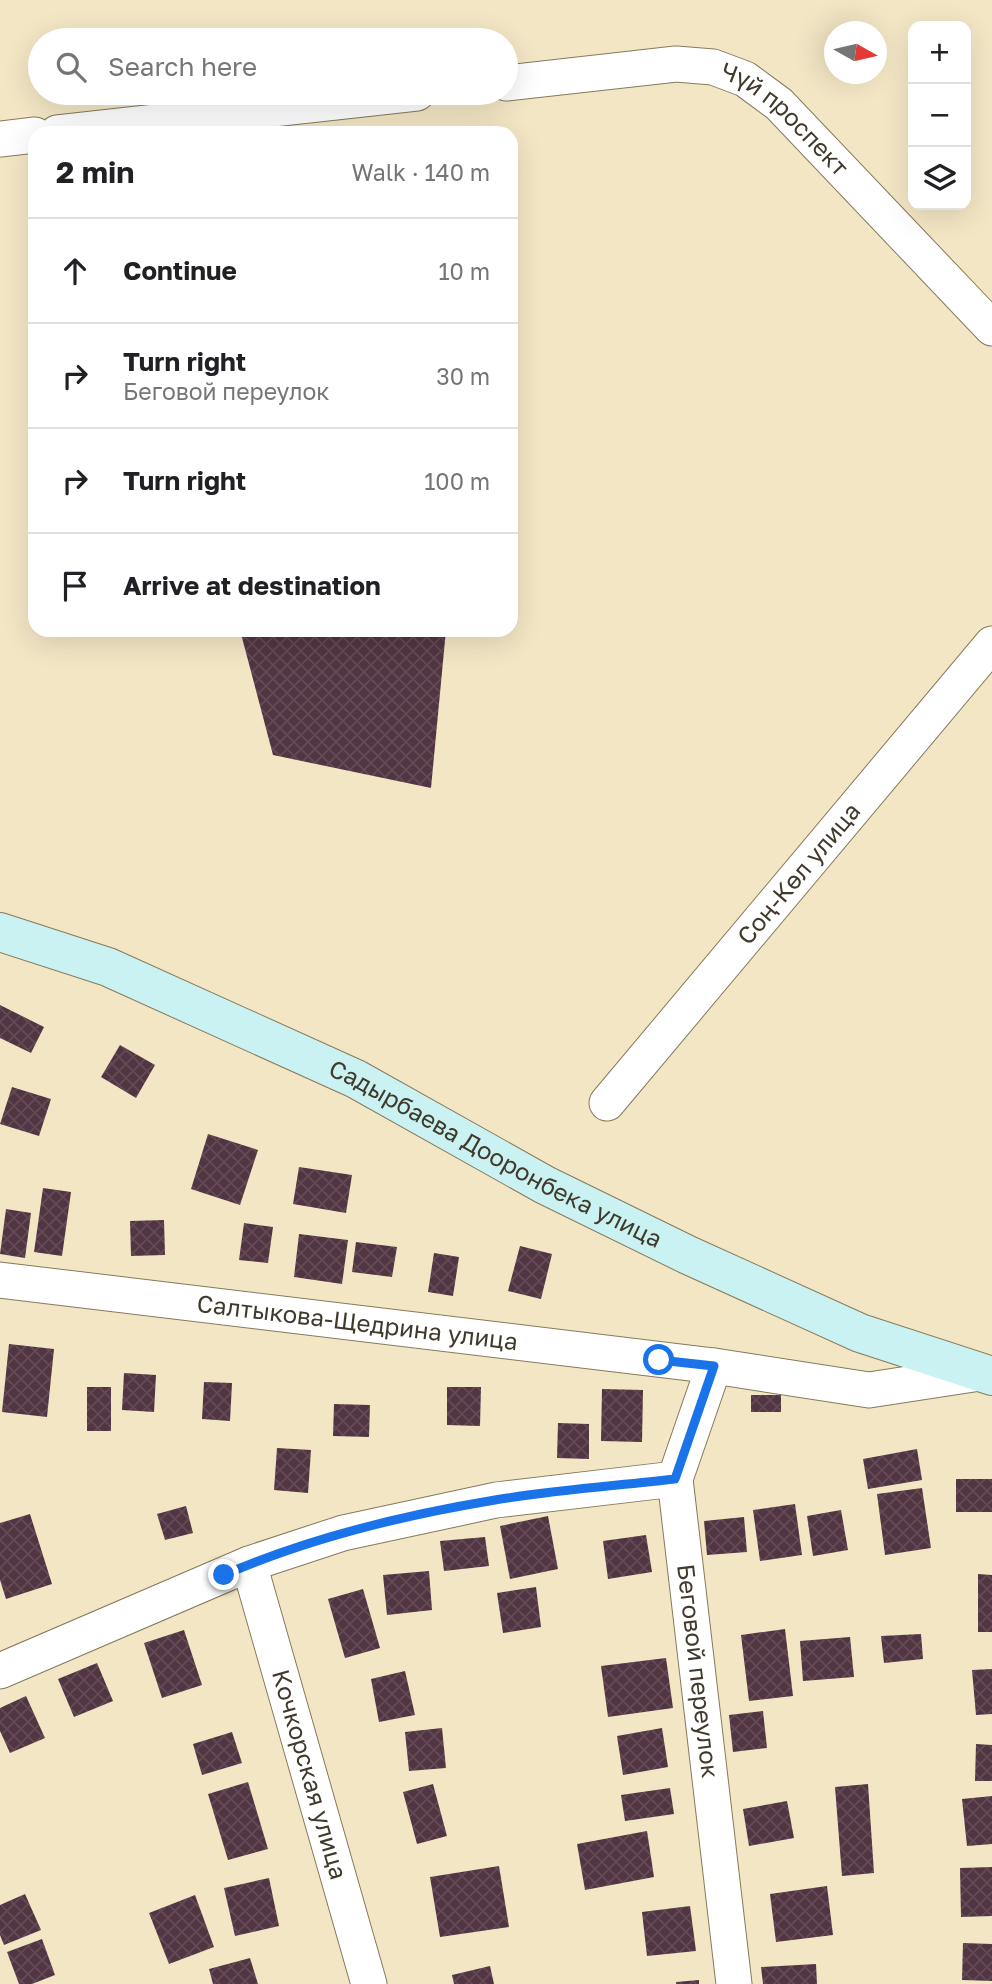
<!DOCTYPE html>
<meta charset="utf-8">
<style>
:root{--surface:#fff;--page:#f2f2f2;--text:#202124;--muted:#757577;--line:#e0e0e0}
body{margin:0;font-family:"Golos Text",sans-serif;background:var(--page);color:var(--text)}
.controls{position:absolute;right:21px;top:21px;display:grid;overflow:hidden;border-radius:14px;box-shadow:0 7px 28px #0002}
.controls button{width:63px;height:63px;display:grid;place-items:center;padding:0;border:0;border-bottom:2px solid var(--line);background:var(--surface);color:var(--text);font:35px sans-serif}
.compass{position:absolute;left:824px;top:21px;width:63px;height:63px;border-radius:50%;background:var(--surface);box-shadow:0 7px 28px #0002;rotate:98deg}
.stop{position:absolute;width:21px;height:21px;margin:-16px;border:5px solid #1a73e8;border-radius:50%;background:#fff}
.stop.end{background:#1a73e8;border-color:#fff;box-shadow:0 2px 7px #0008}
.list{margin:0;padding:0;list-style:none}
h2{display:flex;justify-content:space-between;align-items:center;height:91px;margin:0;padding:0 28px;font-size:30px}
h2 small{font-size:23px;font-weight:400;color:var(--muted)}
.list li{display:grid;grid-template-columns:46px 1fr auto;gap:21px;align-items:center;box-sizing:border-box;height:105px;padding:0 28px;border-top:2px solid var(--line)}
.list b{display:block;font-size:26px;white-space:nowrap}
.list p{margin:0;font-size:23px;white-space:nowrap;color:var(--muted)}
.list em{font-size:23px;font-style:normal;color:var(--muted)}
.icon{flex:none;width:38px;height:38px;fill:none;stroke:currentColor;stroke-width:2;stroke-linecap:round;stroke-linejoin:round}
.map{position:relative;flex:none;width:992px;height:1984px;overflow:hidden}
.search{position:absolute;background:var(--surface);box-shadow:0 7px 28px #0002;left:28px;top:28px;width:490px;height:77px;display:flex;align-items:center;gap:18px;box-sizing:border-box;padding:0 24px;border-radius:38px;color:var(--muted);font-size:26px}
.panel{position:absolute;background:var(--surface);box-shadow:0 7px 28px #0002;left:28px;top:126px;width:490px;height:511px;border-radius:21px}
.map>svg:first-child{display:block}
.building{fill:url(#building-cross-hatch)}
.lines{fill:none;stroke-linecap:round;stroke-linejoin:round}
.street-casing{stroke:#867a5c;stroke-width:37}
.secondary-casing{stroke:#867a5c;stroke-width:40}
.street{stroke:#fff;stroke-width:35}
.secondary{stroke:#cbf2f2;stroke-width:38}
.route{stroke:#1a73e8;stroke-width:9}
.labels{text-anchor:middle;stroke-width:7;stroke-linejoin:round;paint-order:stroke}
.street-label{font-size:24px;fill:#403a2d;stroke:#fef3d9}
</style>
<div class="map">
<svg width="992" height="1984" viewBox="0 0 992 1984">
<defs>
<pattern id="building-cross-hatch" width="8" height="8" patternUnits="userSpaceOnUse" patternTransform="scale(1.75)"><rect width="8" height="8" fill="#513542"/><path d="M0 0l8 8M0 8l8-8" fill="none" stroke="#634a55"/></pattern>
</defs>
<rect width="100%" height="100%" fill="#f3e6c5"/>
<!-- building -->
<path class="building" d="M240,630h206l-15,158 -158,-33z
M0,1005l44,22 -13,26 -31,-15z
M120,1045l35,20 -19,33 -35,-21z
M12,1087l39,12 -12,37 -39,-12z
M208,1134l50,16 -18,55 -49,-16z
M299,1167l53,8 -6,38 -53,-9z
M43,1188l28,4 -9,64 -28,-4z
M6,1209l25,4 -6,45 -25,-4z
M164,1220l1,35 -34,1 -1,-35z
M244,1223l29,4 -5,36 -29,-3z
M299,1234l49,6 -6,44 -48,-7z
M356,1242l41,5 -5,30 -40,-5z
M520,1246l32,8 -11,45 -33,-8z
M434,1253l25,4 -6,39 -25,-4z
M9,1344l45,5 -7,68 -45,-5z
M124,1373l32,2 -2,37 -32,-2z
M204,1382l28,1 -2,38 -28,-2z
M87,1387h24v44h-24z
M447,1387h34l-1,39 -33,-1z
M602,1389l41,1 -1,52 -41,-1z
M751,1395h30v17h-30z
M334,1404l36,1 -1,32 -36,-1z
M558,1423l31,1v35l-32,-1z
M277,1448l34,2 -3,43 -34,-3z
M917,1449l5,31 -54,9 -5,-30z
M956,1479h36v33h-36z
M922,1488l9,60 -46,7 -8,-61z
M795,1504l7,51 -42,6 -7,-51z
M186,1506l7,27 -28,7 -8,-26z
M841,1510l7,40 -35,6 -6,-40z
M30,1514l22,70 -46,15 -6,-19v-57z
M548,1516l10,53 -48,10 -10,-53z
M744,1517l3,35 -40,3 -3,-34z
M646,1535l6,37 -44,7 -5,-38z
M485,1537l4,29 -45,5 -4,-30z
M429,1571l3,39 -45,5 -4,-40z
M978,1574l14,1v57h-14z
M536,1587l5,40 -38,6 -6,-40z
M363,1589l17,59 -35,10 -17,-59z
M785,1629l8,67 -44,5 -8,-66z
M184,1630l18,55 -40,13 -18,-55z
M921,1634l2,25 -39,4 -3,-27z
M850,1637l4,40 -51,4 -3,-40z
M666,1658l7,50 -65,9 -7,-51z
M97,1663l16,38 -39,16 -16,-38z
M992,1669v45l-16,1 -4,-45z
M405,1671l10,44 -36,7 -8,-43z
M26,1696l19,42 -35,15 -10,-22v-23z
M763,1711l4,37 -34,4 -4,-37z
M442,1728l4,40 -37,3 -4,-39z
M662,1728l6,39 -45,8 -6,-39z
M232,1732l10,31 -40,12 -9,-31z
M976,1744l16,1v36h-17z
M248,1782l20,67 -40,11 -20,-66z
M433,1784l14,52 -30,8 -14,-52z
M868,1784l6,89 -32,3 -7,-89z
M670,1788l4,26 -49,7 -4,-26z
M992,1796v48l-25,2 -5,-47z
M787,1801l7,37 -45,8 -6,-37z
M647,1831l7,46 -69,13 -8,-46z
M499,1866l10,61 -69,10 -10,-60z
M992,1867v49l-31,1 -1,-49z
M269,1878l10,48 -44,10 -11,-48z
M827,1886l6,49 -57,7 -6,-48z
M25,1894l16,36 -37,15 -4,-10v-30z
M195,1895l19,52 -45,17 -20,-51z
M690,1906l6,45 -49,5 -5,-44z
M42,1939l13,36 -23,9h-13l-12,-32z
M963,1943l29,1v37l-30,-1z
M250,1958l8,26h-45l-4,-15z
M816,1964l1,20h-54l-2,-17z
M490,1966l4,18h-40l-2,-9z
M699,1980v4h-23v-2z"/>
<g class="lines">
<!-- street casing -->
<g class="street-casing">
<g id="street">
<path id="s1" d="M506,83l170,-19 37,3 32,12 34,25 213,224"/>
<path d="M57,133l360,-40"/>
<path d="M0,139l35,-4"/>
<path id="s2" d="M607,1103l385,-459"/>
<path id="s3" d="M0,1280l714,86 155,24 111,-17"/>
<path id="s4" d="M714,1366l-39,113 59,505"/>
<path id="s5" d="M249,1564l120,420"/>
<path d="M0,1671l249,-107 94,-31 153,-33 179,-21"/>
</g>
</g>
<!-- secondary casing -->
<g class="secondary-casing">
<g id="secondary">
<path id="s6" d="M0,932l108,35 248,112 189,106 143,70 172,78 132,43"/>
</g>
</g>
<!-- street -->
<use href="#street" class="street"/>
<!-- secondary -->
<use href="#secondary" class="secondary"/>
</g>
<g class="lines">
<!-- route -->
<path class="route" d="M224,1575c85,-37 180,-60 271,-75 60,-10 120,-14 180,-21l39,-113 -55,-6"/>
</g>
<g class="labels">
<!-- street labels -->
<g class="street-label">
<text dy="8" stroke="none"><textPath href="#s1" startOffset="298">Чүй проспект</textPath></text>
<text dy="8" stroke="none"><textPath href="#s2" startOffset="299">Соң-Көл улица</textPath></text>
<text dy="8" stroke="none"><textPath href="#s6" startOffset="544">Садырбаева Дооронбека улица</textPath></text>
<text dy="8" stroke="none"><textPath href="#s3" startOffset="360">Салтыкова-Щедрина улица</textPath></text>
<text dy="8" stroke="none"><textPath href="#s4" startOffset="313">Беговой переулок</textPath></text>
<text dy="8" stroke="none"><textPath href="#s5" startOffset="219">Кочкорская улица</textPath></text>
</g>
</g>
</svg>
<div class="controls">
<button>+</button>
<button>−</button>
<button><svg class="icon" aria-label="layers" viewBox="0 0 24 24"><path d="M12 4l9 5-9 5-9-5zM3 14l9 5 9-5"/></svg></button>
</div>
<svg class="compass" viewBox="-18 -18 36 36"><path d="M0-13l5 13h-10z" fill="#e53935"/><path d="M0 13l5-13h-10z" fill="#757577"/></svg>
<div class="stop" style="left:659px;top:1360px"></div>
<div class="stop end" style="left:224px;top:1575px"></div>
<div class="search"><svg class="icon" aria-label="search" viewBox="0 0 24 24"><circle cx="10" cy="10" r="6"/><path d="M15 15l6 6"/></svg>Search here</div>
<section class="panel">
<h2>2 min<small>Walk · 140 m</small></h2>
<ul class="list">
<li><svg class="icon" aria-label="ahead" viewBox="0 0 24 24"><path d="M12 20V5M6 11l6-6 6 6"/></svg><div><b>Continue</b></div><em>10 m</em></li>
<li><svg class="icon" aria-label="right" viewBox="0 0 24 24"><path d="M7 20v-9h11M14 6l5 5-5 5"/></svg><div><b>Turn right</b><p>Беговой переулок</p></div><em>30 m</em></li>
<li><svg class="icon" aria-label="right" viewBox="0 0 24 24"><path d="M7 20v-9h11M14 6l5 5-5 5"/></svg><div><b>Turn right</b></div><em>100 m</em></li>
<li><svg class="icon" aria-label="arrive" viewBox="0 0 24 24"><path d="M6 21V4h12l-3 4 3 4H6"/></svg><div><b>Arrive at destination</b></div></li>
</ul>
</section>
</div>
